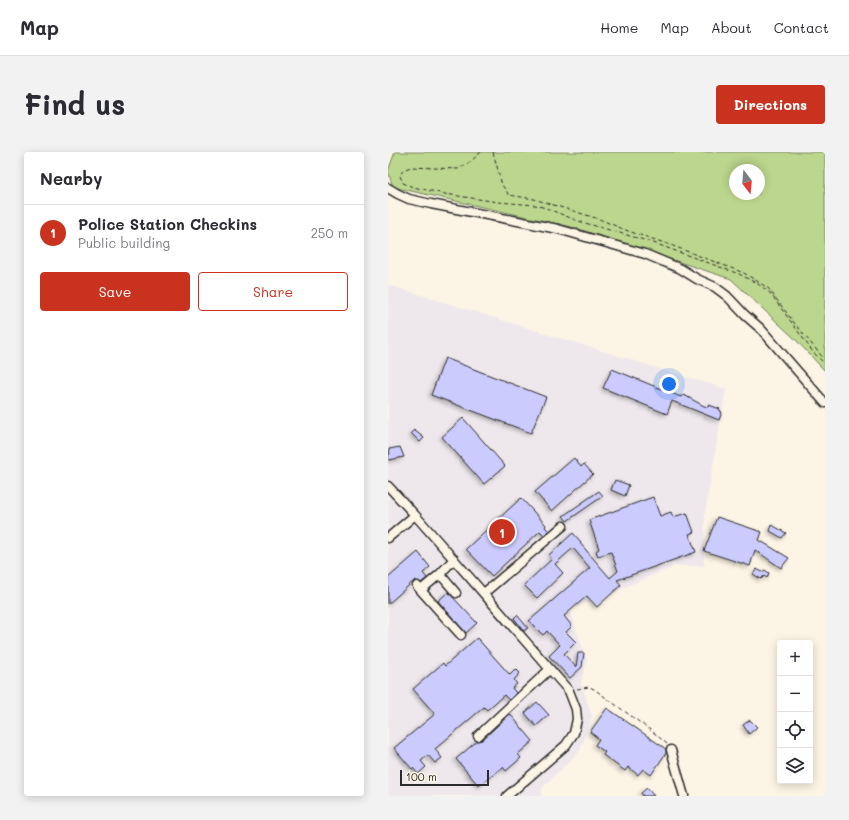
<!DOCTYPE html>
<meta charset="utf-8">
<style>
:root{--surface:#fff;--page:#f2f2f3;--text:#2b2b33;--muted:#7c7c81;--line:#e1e1e2;--accent:#c8321e}
body{margin:0;font-family:Mali,sans-serif;background:var(--page);color:var(--text)}
.controls{position:absolute;right:12px;bottom:12px;display:grid;overflow:hidden;border-radius:4px;box-shadow:0 2px 10px #0003}
.controls button{width:36px;height:36px;display:grid;place-items:center;padding:0;border:0;border-bottom:1px solid var(--line);background:var(--surface);color:var(--text);font:20px sans-serif}
.compass{position:absolute;left:341px;top:12px;width:36px;height:36px;border-radius:50%;background:var(--surface);box-shadow:0 2px 10px #0003;rotate:164deg}
.scale{position:absolute;left:12px;bottom:10px;width:89px;box-sizing:border-box;padding-left:4px;border:2px solid #2b2b2b;border-top:0;font-size:11px;line-height:14px;white-space:nowrap;color:#2b2b2b;-webkit-text-stroke:3px #fcf5e5;paint-order:stroke}
.you{position:absolute;left:281px;top:232px;width:14px;height:14px;margin:-10px;border:3px solid #fff;border-radius:50%;background:#1a73e8;box-shadow:0 0 0 6px #1a73e833}
.badge{display:grid;place-items:center;width:26px;height:26px;border-radius:50%;background:var(--accent);color:#fff;font-size:13px;font-weight:700}
.pin{position:absolute;translate:-50% -50%;border:2px solid #fff;box-shadow:0 1px 4px #0006}
.list{margin:0;padding:0;list-style:none}
h2{display:flex;justify-content:space-between;align-items:center;height:52px;margin:0;padding:0 16px;font-size:17px}
h2 small{font-size:13px;font-weight:400;color:var(--muted)}
.list li{display:grid;grid-template-columns:26px 1fr auto;gap:12px;align-items:center;box-sizing:border-box;height:56px;padding:0 16px;border-top:1px solid var(--line)}
.list b{display:block;font-size:15px;white-space:nowrap}
.list p{margin:0;font-size:13px;white-space:nowrap;color:var(--muted)}
.list em{font-size:13px;font-style:normal;color:var(--muted)}
.actions{display:flex;gap:8px;padding:12px 16px}
.actions a{flex:1;padding:9px 0;border:1px solid var(--accent);border-radius:4px;text-align:center;font-size:14px;color:var(--accent)}
.actions .main{background:var(--accent);color:#fff}
.icon{flex:none;width:22px;height:22px;fill:none;stroke:currentColor;stroke-width:2;stroke-linecap:round;stroke-linejoin:round}
.map{position:relative;flex:none;width:437px;height:644px;overflow:hidden;border-radius:4px}
header{display:flex;align-items:center;gap:24px;box-sizing:border-box;height:56px;padding:0 20px;background:var(--surface);border-bottom:1px solid var(--line)}
header strong{font-size:19px}
nav{display:flex;gap:22px;margin-inline-start:auto;font-size:14px}
.intro{display:flex;align-items:center;justify-content:space-between;box-sizing:border-box;height:96px;padding:0 24px}
h1{margin:0;font-size:28px}
.button{padding:10px 18px;border-radius:4px;background:var(--accent);color:#fff;font-size:14px;font-weight:700}
main{display:flex;gap:24px;padding:0 24px}
aside{flex:1;background:var(--surface);border-radius:4px;box-shadow:0 2px 10px #0003}
.map>svg:first-child{display:block}
.built{fill:#eee8ec}
.green{fill:#bbd68d;stroke:#73805c;fill-rule:evenodd}
.building{fill:#cccbfe;stroke:#2b2b2b;filter:url(#shadow)}
.lines{fill:none;stroke-linecap:round;stroke-linejoin:round}
.minor-casing{stroke:#2b2b2b;stroke-width:11}
.path{stroke:#2b2b2b;stroke-width:1;stroke-dasharray:4 3;stroke-linecap:butt}
.minor{stroke:#fcf5e5;stroke-width:8}
</style>
<header>
<strong>Map</strong>
<nav><a>Home</a><a>Map</a><a>About</a><a>Contact</a></nav>
</header>
<div class="intro"><h1>Find us</h1><a class="button">Directions</a></div>
<main>
<aside>
<h2>Nearby<small></small></h2>
<ul class="list">
<li><span class="badge">1</span><div><b>Police Station Checkins</b><p>Public building</p></div><em>250 m</em></li>
</ul>
<div class="actions"><a class="main">Save</a><a>Share</a></div>
</aside>
<div class="map">
<svg width="437" height="644" viewBox="0 0 437 644">
<defs>
<filter id="shadow"><feDropShadow dx="-2" dy="2" stdDeviation="2" flood-color="#0004"/></filter>
</defs>
<rect width="100%" height="100%" fill="#fcf5e5"/>
<filter id="ink" filterUnits="userSpaceOnUse"><feTurbulence type="fractalNoise" baseFrequency=".025" numOctaves="2"/><feDisplacementMap in="SourceGraphic" scale="8" xChannelSelector="R" yChannelSelector="G"/><feConvolveMatrix kernelMatrix="1 2 1 2 8 2 1 2 1" color-interpolation-filters="sRGB"/></filter>
<g filter="url(#ink)">
<!-- built -->
<path class="built" d="M0,133l338,104 -21,124 -1,53h-29l-105,44 17,51 -6,21 11,35 -12,34 -37,36 -2,9h-153z"/>
<!-- green -->
<path class="green" d="M7,0h430v219l-31,-33 -63,-59 -155,-51 -183,-41 -5,-16zM347,18h24v24h-24z"/>
<!-- building -->
<path class="building" d="M57,206l101,39 -15,36 -100,-38z
M224,217l69,28v-1h2l1,-1 20,11 4,1 1,-2 11,4v2l2,1 -3,8 -47,-19 -5,13 -64,-26z
M75,266l42,48 -21,18 -42,-47z
M26,278l10,8 -4,4 -9,-9z
M12,295l4,10 -15,3 -1,-5 2,-1 -1,-5z
M186,306l7,9 3,-3 9,10 -41,37 -17,-19z
M227,328l14,5 -4,11 -14,-6z
M211,339l4,5 -36,25 -4,-5z
M265,345l7,19 11,-4 2,5 14,-4 7,19 -5,2 7,18 -79,28 4,5 -24,22 -10,-11 -23,20 8,10 -6,6 10,10 -12,12 12,13 2,-14h6l-2,14 -12,11 -21,-22 11,-11 -13,-14 -4,4 -14,-14 61,-53 -17,-20 -18,16 8,9 -26,25 -13,-13 28,-26 -3,-4 24,-22 8,9 -1,1 30,35 8,-7 -7,-19 -13,4 -2,-5 3,-2 -10,-29z
M133,346l25,27 -1,2 4,4 -5,4 -4,-4 -48,45 -26,-27z
M329,365l45,15 -3,8 30,18 -8,10 -26,-18 -5,16 -46,-15z
M384,373l14,8 -4,5 -12,-7z
M30,400l12,15 -7,6 4,5 -6,5 -6,-3 -27,24v-26z
M369,417l5,3 3,-2 4,3 -2,5 -3,-2 -3,3 -8,-5z
M60,440l29,31 -11,10 -28,-32z
M129,463l11,13 -4,3 -10,-13z
M89,486l33,37 6,-6 4,4 -6,7 3,4 -5,4 4,5 -7,7 -5,-5 -17,15 -3,-3 -49,42 7,9 -7,5 -7,-8 -7,6 5,6 -8,7 -5,-6 -1,1 -18,-21 41,-34 -22,-25 30,-26 2,3z
M149,550l12,13 -13,11 -11,-13z
M219,556l59,41v4l-15,22 -8,-6 -5,6 -10,-8 -3,4 -22,-16 2,-3 -10,-7 4,-6 -9,-7z
M122,562l23,27 -15,13 3,4 -15,13 -3,-4 -24,19 -23,-27 21,-18 5,-1z
M362,568l7,7 -8,7 -6,-9z
M259,636l7,8h-11l-2,-3z"/>
<g class="lines">
<!-- minor casing -->
<g class="minor-casing">
<path id="minor" d="M0,36l10,6 11,5 22,5 127,25 87,25 36,15 16,10 18,8 12,9 18,19 16,14 64,74
M0,334l27,29 154,176 7,18 1,10 -3,14 -8,12 -59,51
M0,386l27,-23
M52,422l16,19
M29,434l44,49
M33,438l19,-16 14,-15
M96,441l79,-67
M90,584l72,-67
M283,598l13,46"/>
</g>
<!-- path -->
<path class="path" d="M93,0l-11,10 -12,7 -47,-2 -8,3 -3,6 3,7 10,4 32,7 53,8 37,3 11,3 32,13 73,21 88,32 19,10 12,9 43,59 12,12
M105,0l9,33 7,10 25,4 65,20 29,12 40,13 76,29 24,15 27,36 30,36
M189,537l12,-2 5,2 59,43 14,12"/>
<!-- minor -->
<use href="#minor" class="minor"/>
</g>
</g>
</svg>
<div class="controls">
<button>+</button>
<button>−</button>
<button><svg class="icon" aria-label="locate" viewBox="0 0 24 24"><circle cx="12" cy="12" r="6"/><path d="M12 2v4M12 18v4M2 12h4M18 12h4"/></svg></button>
<button><svg class="icon" aria-label="layers" viewBox="0 0 24 24"><path d="M12 4l9 5-9 5-9-5zM3 14l9 5 9-5"/></svg></button>
</div>
<svg class="compass" viewBox="-18 -18 36 36"><path d="M0-13l5 13h-10z" fill="#e53935"/><path d="M0 13l5-13h-10z" fill="#7c7c81"/></svg>
<div class="scale">100 m</div>
<div class="you"></div>
<div class="pin badge" style="left:114px;top:380px">1</div>
</div>
</main>
